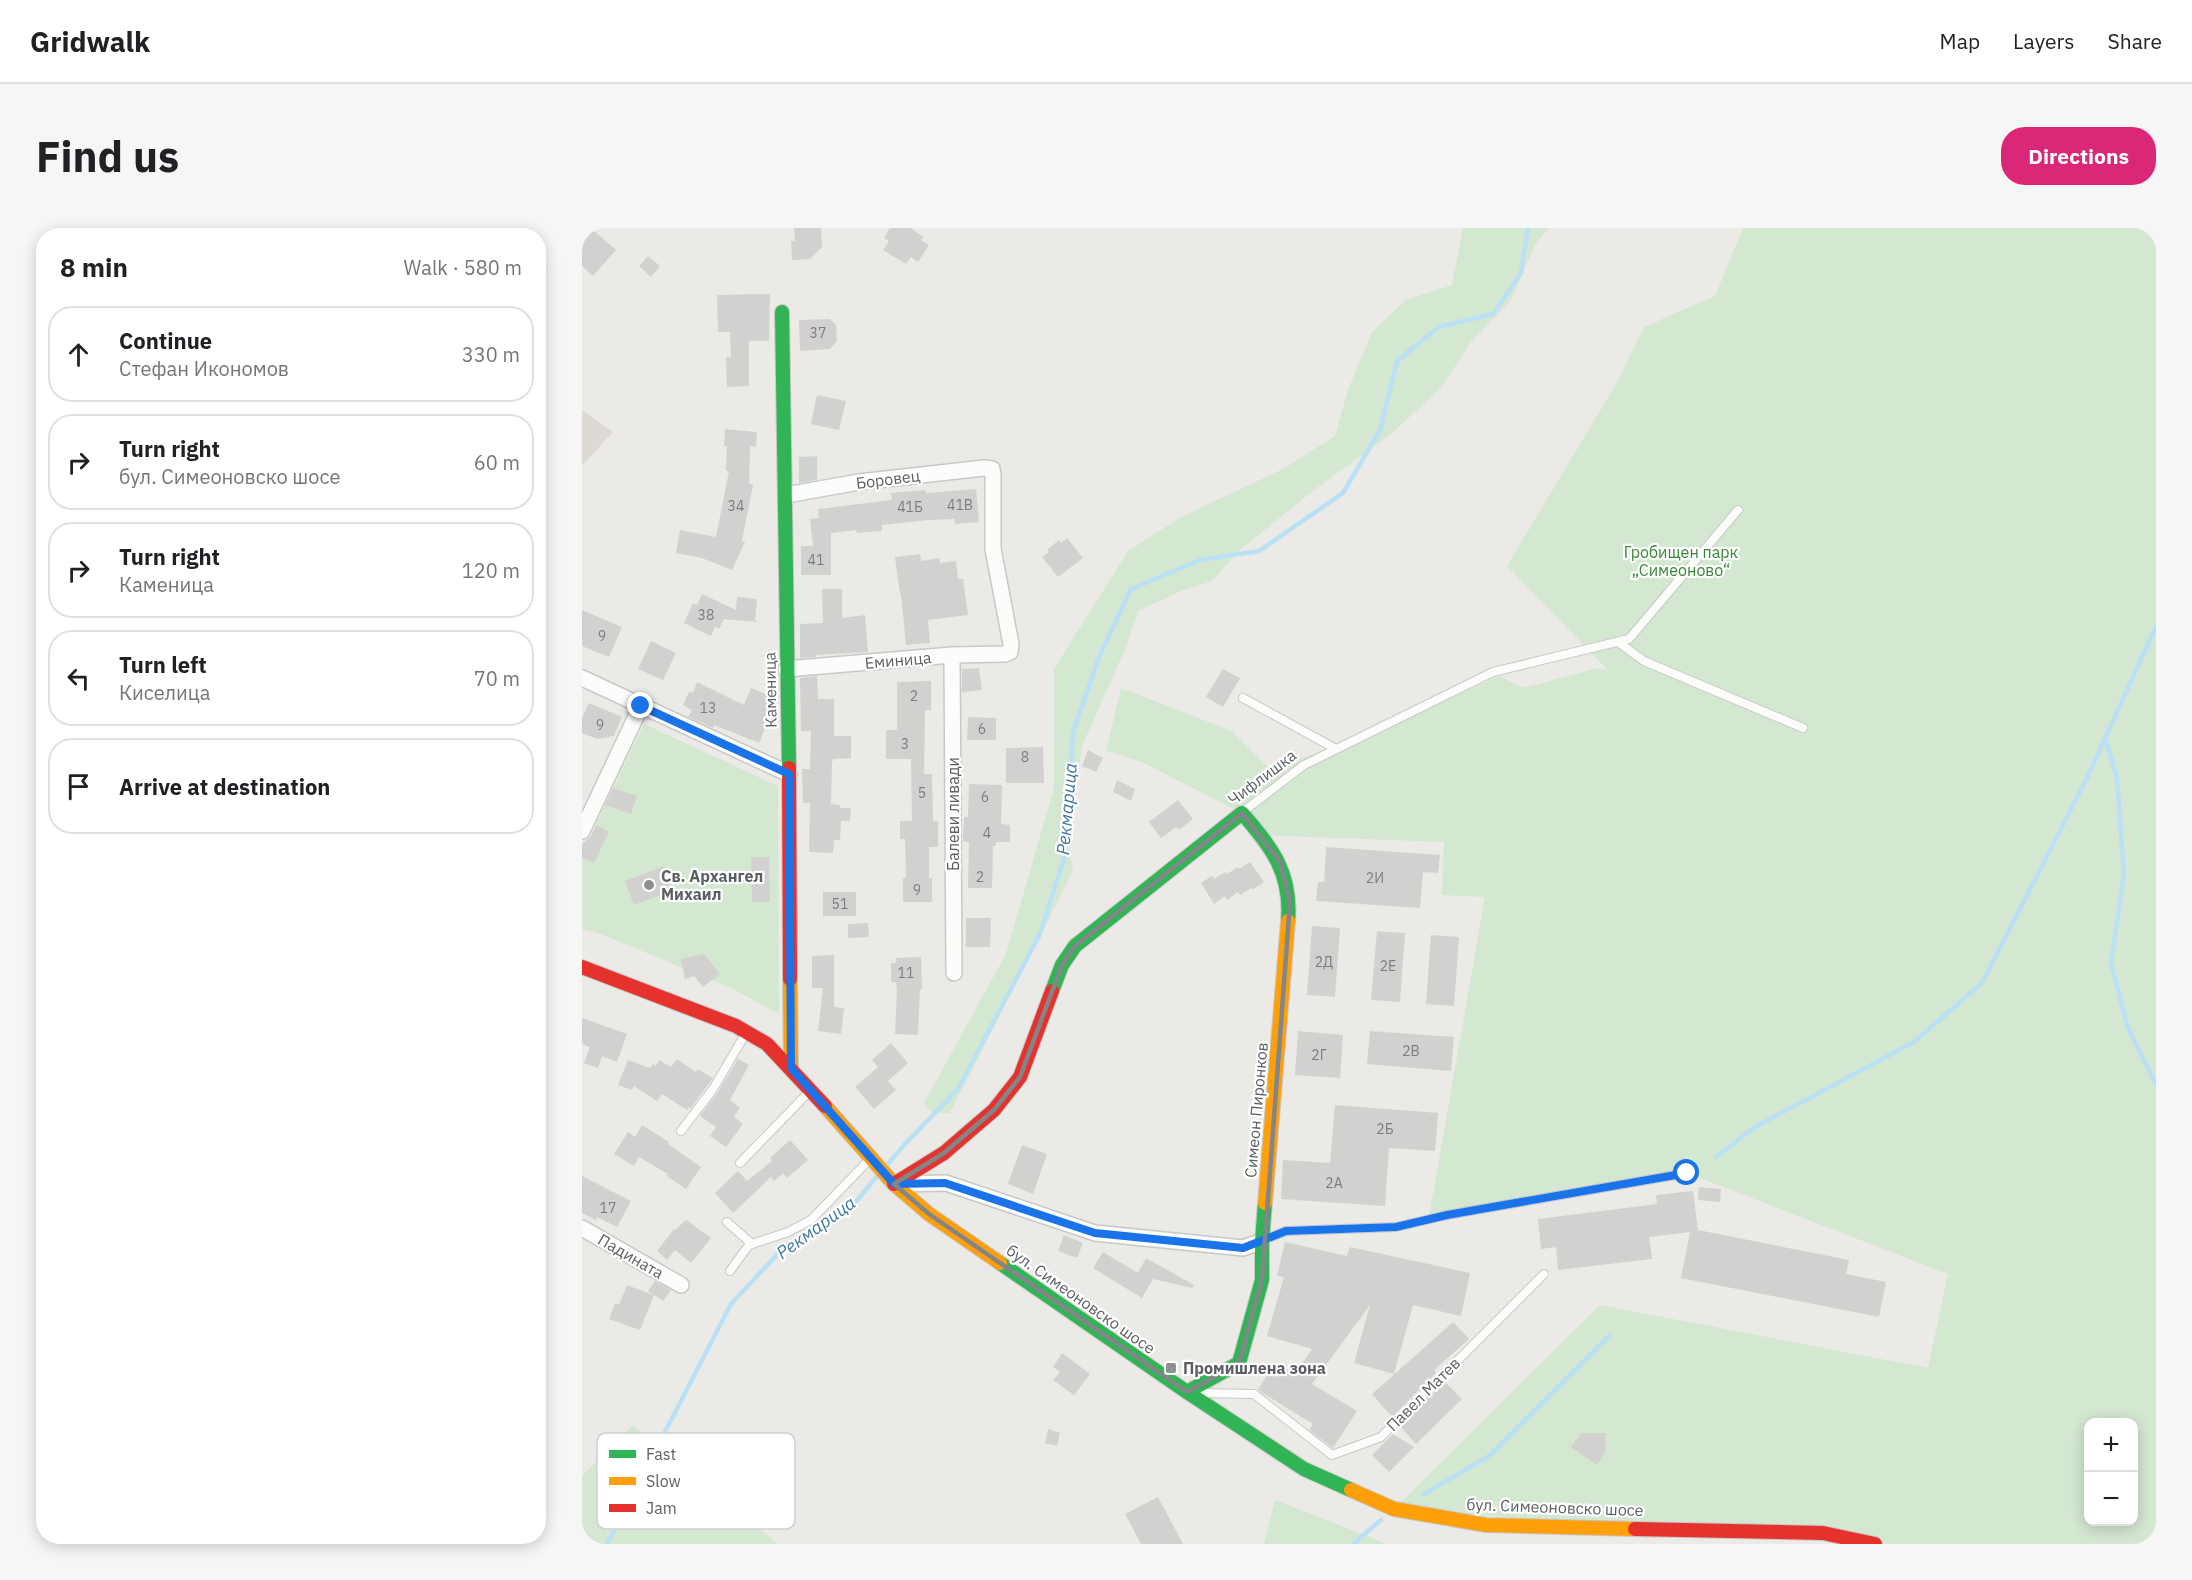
<!DOCTYPE html>
<meta charset="utf-8">
<style>
:root{--surface:#fff;--page:#f6f6f6;--text:#202124;--muted:#757577;--line:#e0e0e0;--accent:#db2777}
body{margin:0;font-family:"IBM Plex Sans",sans-serif;background:var(--page);color:var(--text)}
.controls{position:absolute;right:18px;bottom:18px;display:grid;overflow:hidden;border-radius:12px;box-shadow:0 3px 15px #0003}
.controls button{width:54px;height:54px;display:grid;place-items:center;padding:0;border:0;border-bottom:2px solid var(--line);background:var(--surface);color:var(--text);font:30px sans-serif}
.stop{position:absolute;width:18px;height:18px;margin:-14px;border:4px solid #1a73e8;border-radius:50%;background:#fff}
.stop.end{background:#1a73e8;border-color:#fff;box-shadow:0 2px 6px #0008}
.list{margin:0;padding:0;list-style:none}
h2{display:flex;justify-content:space-between;align-items:center;height:78px;margin:0;padding:0 24px;font-size:26px}
h2 small{font-size:20px;font-weight:400;color:var(--muted)}
.list li{display:grid;grid-template-columns:39px 1fr auto;gap:18px;align-items:center;box-sizing:border-box;height:96px;margin:0 12px 12px;padding:0 12px;border:2px solid var(--line);border-radius:24px}
.list b{display:block;font-size:22px;white-space:nowrap}
.list p{margin:0;font-size:20px;white-space:nowrap;color:var(--muted)}
.list em{font-size:20px;font-style:normal;color:var(--muted)}
.icon{flex:none;width:33px;height:33px;fill:none;stroke:currentColor;stroke-width:2;stroke-linecap:round;stroke-linejoin:round}
.map{position:relative;flex:none;width:1574px;height:1316px;overflow:hidden;border-radius:24px}
header{display:flex;align-items:center;gap:36px;box-sizing:border-box;height:84px;padding:0 30px;background:var(--surface);border-bottom:2px solid var(--line)}
header strong{font-size:28px}
nav{display:flex;gap:33px;margin-inline-start:auto;font-size:21px}
.intro{display:flex;align-items:center;justify-content:space-between;box-sizing:border-box;height:144px;padding:0 36px}
h1{margin:0;font-size:42px}
.button{padding:15px 27px;border-radius:24px;background:var(--accent);color:#fff;font-size:21px;font-weight:700}
main{display:flex;gap:36px;padding:0 36px}
aside{flex:1;background:var(--surface);border-radius:24px;box-shadow:0 3px 15px #0003}
.map>svg:first-child{display:block}
.education{fill:#dddad5}
.green{fill:#d4e7d1;fill-rule:evenodd}
.lines{fill:none;stroke-linecap:round;stroke-linejoin:round}
.stream{stroke:#b9e0f5;stroke-width:4.5}
.building{fill:#d2d1cf}
.lane-casing{stroke:#c8c8c8;stroke-width:10}
.street-casing{stroke:#c8c8c8;stroke-width:18}
.fast-casing{stroke:#c7c7c6;stroke-width:16}
.slow-casing{stroke:#c7c7c6;stroke-width:16}
.jam-casing{stroke:#c7c7c6;stroke-width:16}
.lane{stroke:#fcfcfb;stroke-width:8}
.street{stroke:#fcfcfb;stroke-width:15}
.fast{stroke:#30b455;stroke-width:14}
.slow{stroke:#ff9f0a;stroke-width:14}
.jam{stroke:#e5322d;stroke-width:14}
.route{stroke:#1a73e8;stroke-width:8}
.marked{fill:none;stroke:#838688;stroke-width:4.5;stroke-linejoin:round}
.poi-dot{fill:#8d9091;stroke:#fff;stroke-width:2}
.labels{text-anchor:middle;stroke-width:4.5;stroke-linejoin:round;paint-order:stroke}
.number-label{font-size:14px;fill:#7a7d7f}
.street-label{font-size:16px;fill:#5b5f63;stroke:#fff}
.park-label{font-size:16px;fill:#398638;stroke:#fff}
.poi-label{font-size:16px;font-weight:bold;fill:#5b5f63;stroke:#fff;text-anchor:start}
.water-label{font-size:18px;font-style:italic;fill:#3f77a5;stroke:#fff}
.key{fill:#fff;stroke:#cecfd0;stroke-width:1.5}
.key-label{font-size:16px;fill:#5b5f63}
</style>
<header>
<strong>Gridwalk</strong>
<nav><a>Map</a><a>Layers</a><a>Share</a></nav>
</header>
<div class="intro"><h1>Find us</h1><a class="button">Directions</a></div>
<main>
<aside>
<h2>8 min<small>Walk · 580 m</small></h2>
<ul class="list">
<li><svg class="icon" aria-label="ahead" viewBox="0 0 24 24"><path d="M12 20V5M6 11l6-6 6 6"/></svg><div><b>Continue</b><p>Стефан Икономов</p></div><em>330 m</em></li>
<li><svg class="icon" aria-label="right" viewBox="0 0 24 24"><path d="M7 20v-9h11M14 6l5 5-5 5"/></svg><div><b>Turn right</b><p>бул. Симеоновско шосе</p></div><em>60 m</em></li>
<li><svg class="icon" aria-label="right" viewBox="0 0 24 24"><path d="M7 20v-9h11M14 6l5 5-5 5"/></svg><div><b>Turn right</b><p>Каменица</p></div><em>120 m</em></li>
<li><svg class="icon" aria-label="left" viewBox="0 0 24 24"><path d="M17 20v-9H6M10 6l-5 5 5 5"/></svg><div><b>Turn left</b><p>Киселица</p></div><em>70 m</em></li>
<li><svg class="icon" aria-label="arrive" viewBox="0 0 24 24"><path d="M6 21V4h12l-3 4 3 4H6"/></svg><div><b>Arrive at destination</b></div></li>
</ul>
</aside>
<div class="map">
<svg width="1574" height="1316" viewBox="0 0 1574 1316">
<rect width="100%" height="100%" fill="#ebeae6"/>
<!-- education -->
<path class="education" d="M0,182l31,22 -31,34z"/>
<!-- green -->
<path class="green" d="M881,0h86l-13,15 -26,59 -39,40 -30,46 -50,46 -77,56 -75,61 -27,30 -31,10 -43,20 -12,36 -44,99 -14,100 5,25 -123,242h-18l-8,-10 82,-149 48,-166v-119l74,-118 53,-34 102,-48 52,-33 13,-46 24,-58 34,-32 46,-15z
M1161,0h413v1316h-281l-481,-35 206,-204 328,63 20,-94 -261,-101 -258,44 56,-320 -43,-2 2,-53 -184,-7 -18,-22 -100,-51 -36,-11 15,-63 111,43 38,38 106,-36 123,-57 24,12 75,-20 10,2 -101,-104 108,-180 29,-59 71,-31zM1506,1194h46v100h-46z
M62,496l134,62 1,228 -46,-25 -132,-55 -19,-5v-76z
M51,1197l145,119h-196v-68z
M693,1272l112,44h-123z"/>
<g class="lines">
<!-- stream -->
<path class="stream" d="M1523,509l12,42 7,95 -13,90 17,64 28,57
M1134,929l39,-30 159,-85 68,-59 105,-205 69,-152
M304,938l20,-23 52,-54 82,-155 25,-79 8,-123 26,-75 32,-68 69,-29 59,-9 84,-58 37,-63 17,-69 42,-34 54,-13 28,-41 7,-45
M842,1266l65,-38 120,-120
M25,1316l124,-240 53,-57 70,-43 24,-29
M771,1316l28,-24"/>
</g>
<!-- building -->
<path class="building" d="M0,0h9l25,22 -23,26 -11,-10z
M212,0h27l1,19 -12,12 -18,1 -1,-19h4z
M308,0h20l14,9 -3,3 8,5 -11,17 -7,-5 -5,7 -23,-14 6,-9 -5,-3z
M66,28l12,10 -9,11 -12,-11z
M188,66l-1,47h-20v45l-22,1 -1,-30h5l-1,-25h-12l-1,-37z
M248,91l6,6 1,16 -7,8 -30,2 -1,-31z
M235,167l29,6 -7,29 -28,-6z
M143,201l32,3 -1,15 -6,-1 -1,38 4,1 -11,56 3,1 -13,28 -30,-12 -26,-5 4,-23 36,7 13,-66h-3l1,-25h-3z
M235,228v24l-18,3v-26z
M394,261l3,33 -24,2 -1,-5 -26,1 -46,5v6l-25,2 -1,-3 -25,3v42h-30v-29h12l-3,-27 9,-1 -1,-9 74,-9 -1,-7 35,-3v3z
M485,310l16,20 -25,19 -16,-20 7,-5 -2,-2 12,-10 2,3z
M338,326l1,7 18,-3 1,5 16,-2 2,18h5l5,36 -40,5 2,23 -24,2 -5,-51h-1l-5,-37z
M240,361h20v29l23,-3 3,37 -52,3v2l-16,1v-34l23,-1z
M120,366l34,16 1,-13 20,2 -2,21 3,2 -34,-3 -5,10 -4,-2 -4,9 -27,-13 9,-20 4,2z
M0,382l40,17 -13,30 -27,-11z
M69,413l25,12 -13,27 -25,-11z
M397,440l3,22 -20,2v-23z
M641,441l17,9 -17,29 -17,-10z
M235,448l1,23h16v37h17v22l-18,1 -1,4 -1,41 9,1v3h11l-1,13h-9l-1,19h-6l-1,13 -24,-1 1,-49h-7l-1,-34h8l1,-38h-10l-1,-53z
M349,453v29h-6l-1,64h8l1,47h5v26h-9v31h3v24h-29v-24h3l-1,-39h-5v-18h12l-1,-62h-25v-29h11v-48z
M115,454l47,23 7,-17 22,9 1,9 -15,37 -45,-18 -1,3 -25,-11 4,-7 -9,-5 6,-13 4,1z
M7,475l33,14 -8,19 -17,3 -15,-6v-15z
M386,489l28,1v22h-29z
M461,519l1,36h-38v-35z
M506,522l15,8 -7,14 -14,-6z
M535,552l18,9 -4,12 -18,-9z
M387,556l33,1 -1,39 9,1v17h-14v4h-3l-1,42h-24l1,-46 -6,-1v-2l1,-22h4z
M31,560l24,8 -6,18 -26,-9z
M596,572l15,19 -14,11 -3,-3 -15,11 -12,-16z
M14,597l13,7 -15,31 -12,-5v-14l9,-8z
M744,619l114,8 -2,18 -15,-1 -3,36 -104,-7 2,-19h6z
M169,629h18l1,45h-18z
M668,634l14,20 -12,8 -1,-2 -11,7 -2,-3 -11,8 -2,-4 -11,8 -13,-21 11,-7 2,3 11,-7 2,2 11,-7 1,2z
M82,638l9,24 -39,15 -9,-24z
M241,664h33v24h-33z
M384,690h25l-1,29h-24z
M286,695l1,14 -21,1v-14z
M730,698l28,2 -5,69 -28,-2z
M795,703l28,2 -5,69 -29,-2z
M849,707l28,2 -5,69 -28,-2z
M122,726l16,20 -17,13 -9,-11 -9,3 -4,-20z
M252,727v52l10,1 -3,26 -23,-3 5,-43h-11v-32z
M339,729l1,32h-2l-2,46 -23,-1 2,-44 -1,-8h-5v-19h5v-5z
M0,790l45,16 -10,28 -15,-6 -4,12 -14,-5 6,-16 -8,-3z
M716,803l45,4 -3,43 -45,-3z
M788,803l84,6 -3,34 -84,-7z
M309,815l17,20 -20,18 8,9 -22,19 -19,-22 23,-20 -6,-7z
M95,831l19,13 2,-3 15,9 -22,30 -2,-1 -2,3 -25,-16 -5,7 -23,-15 -2,4 -14,-5 10,-25 22,8 3,-4 3,2 3,-6 12,7z
M156,831l11,6 -19,35 10,8 -6,9 9,7 -17,23 -16,-11 6,-9 -16,-11 18,-24z
M753,877l103,8 -3,38 -46,-3 -4,58 -104,-7 2,-39 47,3z
M60,897l27,17 -1,2 33,23 -15,22 -19,-13 1,-2 -29,-17 -5,9 -20,-12 14,-22 7,5z
M208,912l18,20 -21,18 -4,-5 -9,8 -3,-4 -38,36 -18,-20 23,-22 9,10 25,-20 -2,-3z
M440,917l25,9 -14,40 -25,-10z
M0,948l49,25 -14,26 -20,-10 -1,3 -14,-7z
M1117,959l22,2 -1,13 -22,-2z
M1111,963l5,39 151,30 -3,14 40,8 -7,35 -198,-39 9,-46 -41,5 3,22 -94,11 -2,-23 -15,2 -3,-30 119,-15 -1,-9z
M104,992l25,18 -20,25 -16,-13 -8,10 -10,-9 17,-22 1,1z
M482,1007l19,8 -6,15 -19,-7z
M703,1014l62,14 3,-9 120,26 -9,43 -48,-11 -19,69 -40,-11 16,-58 -58,79 45,27 -24,37 -24,-18 4,-6 -55,-34 17,-28 20,12 17,-25 -45,-13 17,-59 -7,-1z
M521,1024l35,21 8,-15 48,27 -2,3 -39,-9 -11,19 -49,-30z
M73,1053l16,9 -8,11 -15,-10z
M45,1057l27,10 -14,35 -31,-11 6,-16 4,2z
M871,1094l16,17 -35,31 2,3 -44,44 -20,-23z
M480,1125l28,21 -16,21 -21,-15 7,-8 -7,-5z
M863,1154l17,17 -46,45 -16,-18z
M466,1201l12,4 -3,13 -12,-3z
M999,1205h25l-1,20 -8,12 -26,-18z
M811,1206l21,13 -25,25 -17,-17z
M576,1269l25,47h-42l-16,-30z"/>
<g class="lines">
<!-- lane casing -->
<g class="lane-casing">
<path id="lane" d="M1036,414l26,19 159,67
M661,470l93,51
M662,583l60,-46 189,-93 136,-33 109,-129
M99,903l32,-42 33,-56
M158,935l70,-72
M145,994l25,22
M684,1011l20,-8 110,-4 51,-12 240,-42
M148,1043l19,-26 39,-13 23,-12 59,-61
M617,1165l55,1 78,61 49,-18 163,-163"/>
</g>
<!-- street casing -->
<g class="street-casing">
<path id="street" d="M204,267l73,-13 125,-14 8,1 1,6v74l18,95 -1,8 -5,2 -53,1 -166,14
M370,427l2,318
M0,450l207,96
M0,603l59,-125
M315,956l49,-1 149,50 148,15 19,-7
M0,1000l99,57"/>
</g>
<!-- fast casing -->
<g class="fast-casing">
<path id="fast" d="M200,84l7,456
M470,763l10,-26 13,-19 167,-133c30,35 50,60 46,108
M418,1035l187,129 117,77 47,21
M605,1164l52,-29 23,-83v-39l3,-38"/>
</g>
<!-- slow casing -->
<g class="slow-casing">
<path id="slow" d="M208,751l1,89
M243,878l69,78 35,30 71,49
M683,975l23,-282
M769,1262l43,19 92,16 149,4"/>
</g>
<!-- jam casing -->
<g class="jam-casing">
<path id="jam" d="M207,540l1,211
M0,739l154,59 31,18 58,62
M312,956l50,-31 50,-43 26,-33 32,-86
M1053,1301l188,4 52,11"/>
</g>
<!-- lane -->
<use href="#lane" class="lane"/>
<!-- street -->
<use href="#street" class="street"/>
<!-- fast -->
<use href="#fast" class="fast"/>
<!-- slow -->
<use href="#slow" class="slow"/>
<!-- jam -->
<use href="#jam" class="jam"/>
</g>
<g class="lines">
<!-- route -->
<path class="route" d="M59,478l148,68 2,294 103,116 51,-1 150,50 148,15 43,-17 110,-4 51,-12 240,-42"/>
</g>
<!-- marked area -->
<path class="marked" d="M660,585l38,49 10,40 -28,378 -23,83 -52,29 -258,-178 -35,-30 50,-31 50,-43 26,-33 42,-112 13,-19z"/>
<!-- markers -->
<g class="poi-dot">
<circle cx="67" cy="657" r="6"/>
<rect x="583" y="1134" width="12" height="12" rx="3"/>
</g>
<g class="labels">
<!-- number labels -->
<g class="number-label">
<text x="236" y="110">37</text>
<text x="378" y="282">41В</text>
<text x="154" y="283">34</text>
<text x="328" y="284">41Б</text>
<text x="234" y="337">41</text>
<text x="124" y="392">38</text>
<text x="20" y="413">9</text>
<text x="332" y="473">2</text>
<text x="126" y="485">13</text>
<text x="18" y="502">9</text>
<text x="400" y="506">6</text>
<text x="323" y="521">3</text>
<text x="443" y="534">8</text>
<text x="340" y="570">5</text>
<text x="403" y="574">6</text>
<text x="405" y="610">4</text>
<text x="398" y="654">2</text>
<text x="793" y="655">2И</text>
<text x="335" y="667">9</text>
<text x="258" y="681">51</text>
<text x="742" y="739">2Д</text>
<text x="806" y="743">2Е</text>
<text x="324" y="750">11</text>
<text x="829" y="828">2В</text>
<text x="737" y="832">2Г</text>
<text x="803" y="906">2Б</text>
<text x="752" y="960">2А</text>
<text x="26" y="985">17</text>
</g>
<!-- street labels -->
<g class="street-label">
<text transform="translate(306 251) rotate(-7)" y="6">Боровец</text>
<text transform="translate(316 432) rotate(-5)" y="6">Еминица</text>
<text transform="translate(188 462) rotate(-91)" y="6">Каменица</text>
<text transform="translate(680 549) rotate(-37)" y="6">Чифлишка</text>
<text transform="translate(371 586) rotate(-90)" y="6">Балеви ливади</text>
<text transform="translate(674 882) rotate(-85)" y="6">Симеон Пиронков</text>
<text transform="translate(49 1028) rotate(30)" y="6">Падината</text>
<text transform="translate(499 1071) rotate(35)" y="6">бул. Симеоновско шосе</text>
<text transform="translate(841 1166) rotate(-45)" y="6">Павел Матев</text>
<text transform="translate(973 1279) rotate(2)" y="6">бул. Симеоновско шосе</text>
</g>
<!-- park labels -->
<g class="park-label">
<text x="1099" y="330">Гробищен парк<tspan x="1099" dy="18">„Симеоново“</tspan></text>
</g>
<!-- poi labels -->
<g class="poi-label">
<text x="79" y="654">Св. Архангел<tspan x="79" dy="18">Михаил</tspan></text>
<text x="601" y="1146">Промишлена зона</text>
</g>
<!-- water labels -->
<g class="water-label">
<text transform="translate(485 581) rotate(-85)" y="6">Рекмарица</text>
<text transform="translate(234 1000) rotate(-36)" y="6">Рекмарица</text>
</g>
</g>
<!-- legend -->
<rect x="15" y="1205" width="198" height="96" rx="9" class="key"/>
<rect x="27" y="1222" width="27" height="8" fill="#30b455"/>
<rect x="27" y="1249" width="27" height="8" fill="#ff9f0a"/>
<rect x="27" y="1276" width="27" height="8" fill="#e5322d"/>
<g class="key-label">
<text x="64" y="1232">Fast</text>
<text x="64" y="1259">Slow</text>
<text x="64" y="1286">Jam</text>
</g>
</svg>
<div class="controls">
<button>+</button>
<button>−</button>
</div>
<div class="stop" style="left:1105px;top:945px"></div>
<div class="stop end" style="left:59px;top:478px"></div>
</div>
</main>
